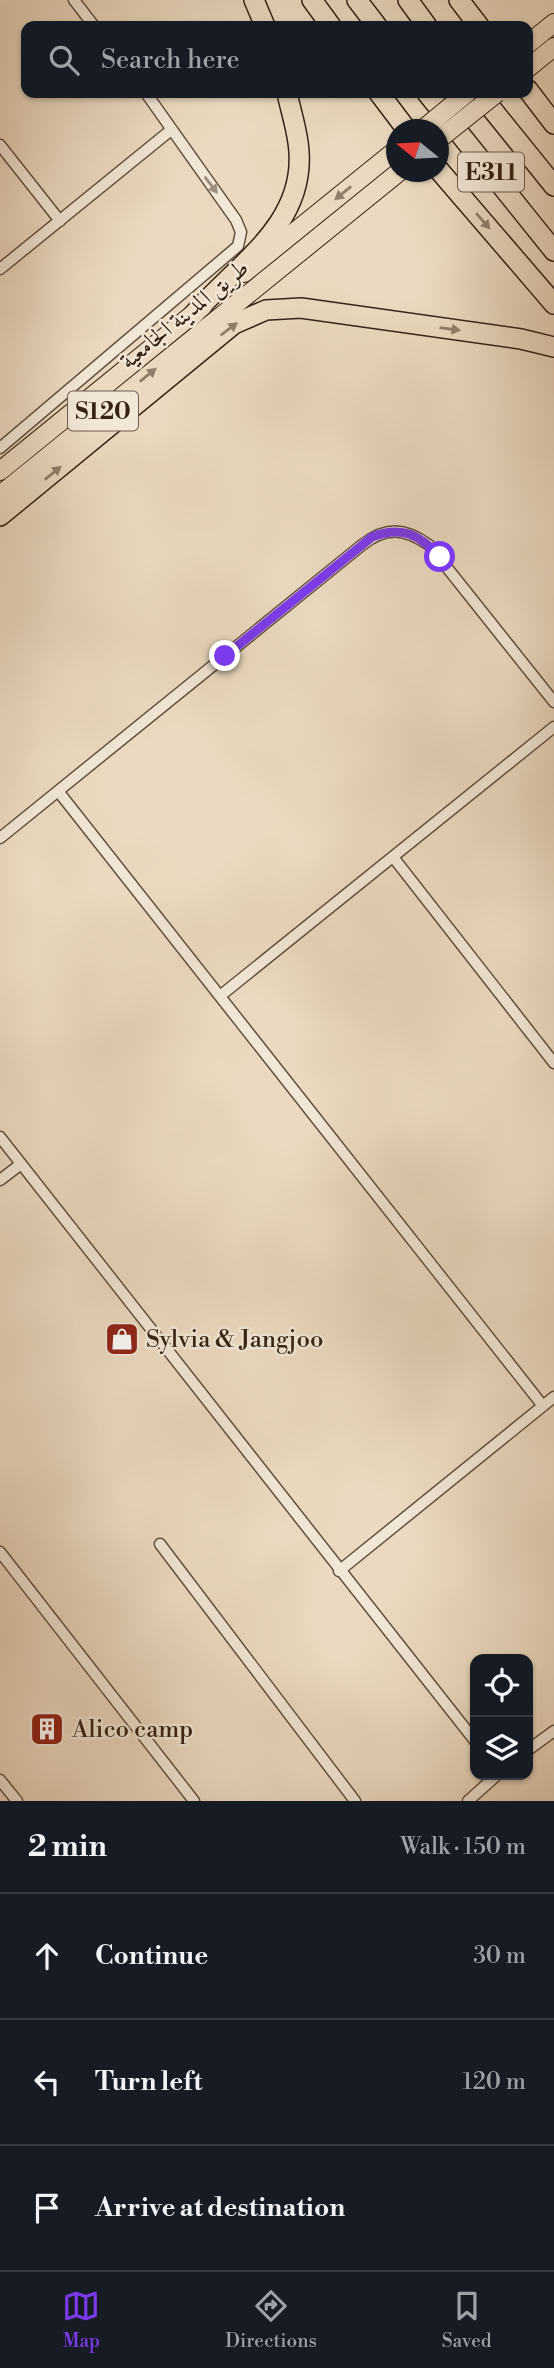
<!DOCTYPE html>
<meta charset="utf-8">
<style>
:root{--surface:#171b24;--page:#242831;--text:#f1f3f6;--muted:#9ea1a6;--line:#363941;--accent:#7c3aed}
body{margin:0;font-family:"Libre Bodoni",Amiri,serif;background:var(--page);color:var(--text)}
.controls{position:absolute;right:21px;bottom:21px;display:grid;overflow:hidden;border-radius:14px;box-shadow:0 2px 5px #0004}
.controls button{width:63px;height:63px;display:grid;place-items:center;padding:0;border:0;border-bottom:2px solid var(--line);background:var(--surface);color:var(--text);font:35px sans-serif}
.compass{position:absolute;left:386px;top:119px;width:63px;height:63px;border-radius:50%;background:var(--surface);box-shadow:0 2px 5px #0004;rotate:288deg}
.stop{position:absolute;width:21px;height:21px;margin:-16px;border:5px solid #7c3aed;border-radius:50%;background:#fff}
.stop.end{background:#7c3aed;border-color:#fff;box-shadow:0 2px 7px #0008}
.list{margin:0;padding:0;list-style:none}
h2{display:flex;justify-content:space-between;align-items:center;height:91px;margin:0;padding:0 28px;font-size:30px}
h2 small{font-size:23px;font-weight:400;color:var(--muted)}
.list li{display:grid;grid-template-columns:46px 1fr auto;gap:21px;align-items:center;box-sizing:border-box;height:126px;padding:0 28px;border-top:2px solid var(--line)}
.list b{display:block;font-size:26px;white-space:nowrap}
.list em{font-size:23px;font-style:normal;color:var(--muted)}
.icon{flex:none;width:38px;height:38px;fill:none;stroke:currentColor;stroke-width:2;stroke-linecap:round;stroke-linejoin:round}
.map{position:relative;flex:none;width:554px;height:1801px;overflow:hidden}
.search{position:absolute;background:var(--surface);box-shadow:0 2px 5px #0004;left:21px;right:21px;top:21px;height:77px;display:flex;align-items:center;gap:18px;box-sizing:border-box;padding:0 24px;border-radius:14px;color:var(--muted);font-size:26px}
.sheet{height:469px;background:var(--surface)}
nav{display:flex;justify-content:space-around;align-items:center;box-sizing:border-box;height:98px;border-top:2px solid var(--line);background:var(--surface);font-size:19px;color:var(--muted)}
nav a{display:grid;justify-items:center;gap:4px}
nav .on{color:var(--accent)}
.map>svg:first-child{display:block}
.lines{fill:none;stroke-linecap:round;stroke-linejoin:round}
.street-casing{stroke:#62503e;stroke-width:13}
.primary-casing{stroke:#342213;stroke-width:20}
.highway-casing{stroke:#342213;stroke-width:22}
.street{stroke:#f2e7d7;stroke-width:10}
.primary{stroke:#ebdac1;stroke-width:18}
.highway{stroke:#ebdac1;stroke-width:19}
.primary-bridge-casing{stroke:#342213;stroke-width:20;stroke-linecap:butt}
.primary-bridge{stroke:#ebdac1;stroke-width:18}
.oneway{fill:#9c8e7f}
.oneway2{fill:#907e6a}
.route{stroke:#7c3aed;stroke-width:9}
.labels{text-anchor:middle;stroke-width:5;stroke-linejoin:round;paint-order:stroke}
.shield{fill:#f2e7d7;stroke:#6d5d4e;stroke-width:2}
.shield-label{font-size:23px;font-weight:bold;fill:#342213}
.street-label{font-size:24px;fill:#342213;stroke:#f2e7d7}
.poi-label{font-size:24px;fill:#342213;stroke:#f2e7d7;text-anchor:start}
</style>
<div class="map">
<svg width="554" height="1801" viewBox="0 0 554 1801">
<rect width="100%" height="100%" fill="#ebdac1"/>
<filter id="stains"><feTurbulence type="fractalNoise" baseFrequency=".00286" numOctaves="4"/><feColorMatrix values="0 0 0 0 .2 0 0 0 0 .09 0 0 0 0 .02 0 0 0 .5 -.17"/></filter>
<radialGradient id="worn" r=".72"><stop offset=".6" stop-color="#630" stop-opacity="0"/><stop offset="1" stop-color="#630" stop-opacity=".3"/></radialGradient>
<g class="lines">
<!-- street casing -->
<g class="street-casing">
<path id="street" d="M74,0l20,26
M0,145l60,76
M0,269l171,-139
M0,448l238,-202 3,-14 -5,-12 -90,-127
M58,791l485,615
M0,838l362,-293c24,-19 43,-17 67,0l125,157
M393,857l161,206
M220,996l334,-269
M0,1137l475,604
M0,1180l21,-16
M160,1544l195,257
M0,1552l194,249
M339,1571l215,-174
M528,1750l26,-19
M0,1780l17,21
M468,1801l29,-26"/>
</g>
<!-- primary casing -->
<g class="primary-casing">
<path id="primary" d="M528,44l26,-21
M528,68l26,-21
M244,273l152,-123
M0,471l203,-165
M0,495l399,-323"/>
</g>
<!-- highway casing -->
<g class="highway-casing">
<path id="highway" d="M254,0l11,26
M312,0l19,26
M357,0l20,26
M408,0l19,26
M459,0l20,26
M528,90l26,34
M379,93l28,37
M427,93l127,158
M479,93l75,93
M438,169l116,135
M193,315c43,-50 111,-89 106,-163 -1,-20 -8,-40 -12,-59
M0,516l234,-192 32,-14 35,-2 220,31 33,8"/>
</g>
<!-- street -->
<use href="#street" class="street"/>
<!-- primary -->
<use href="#primary" class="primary"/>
<!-- highway -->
<use href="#highway" class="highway"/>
<!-- primary-bridge casing -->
<g class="primary-bridge-casing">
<path id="primary-bridge" d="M422,130l45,-37
M438,140l59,-47"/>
</g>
<!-- primary-bridge -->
<use href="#primary-bridge" class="primary-bridge"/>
</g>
<!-- one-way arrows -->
<defs><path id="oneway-solid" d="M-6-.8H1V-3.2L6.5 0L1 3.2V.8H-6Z" transform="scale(1.75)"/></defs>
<use class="oneway" href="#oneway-solid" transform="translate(211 185) rotate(53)"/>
<g class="oneway2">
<use href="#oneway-solid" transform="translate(343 193) rotate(141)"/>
<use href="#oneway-solid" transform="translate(483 221) rotate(49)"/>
<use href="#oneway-solid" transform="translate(229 329) rotate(-37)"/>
<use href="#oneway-solid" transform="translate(450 329) rotate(8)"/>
<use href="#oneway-solid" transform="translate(148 375) rotate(-39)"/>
<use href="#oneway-solid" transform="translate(53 473) rotate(-39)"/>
</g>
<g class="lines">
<!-- route -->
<path class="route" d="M225,656l147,-119c30,-12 48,-2 68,20"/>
</g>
<!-- icons -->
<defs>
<g id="shop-square" transform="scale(1.75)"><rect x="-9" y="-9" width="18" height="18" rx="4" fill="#8f2418" stroke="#f2e7d7"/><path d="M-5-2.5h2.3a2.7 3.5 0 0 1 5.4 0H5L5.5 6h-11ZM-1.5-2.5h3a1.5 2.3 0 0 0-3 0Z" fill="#fff"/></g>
<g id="building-square" transform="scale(1.75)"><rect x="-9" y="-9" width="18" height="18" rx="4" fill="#8f2418" stroke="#f2e7d7"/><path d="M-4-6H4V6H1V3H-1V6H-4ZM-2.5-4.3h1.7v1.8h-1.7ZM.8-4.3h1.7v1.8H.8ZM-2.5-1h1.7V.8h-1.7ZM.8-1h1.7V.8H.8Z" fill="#fff"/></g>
</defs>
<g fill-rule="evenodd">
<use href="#shop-square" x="122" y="1339"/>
<use href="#building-square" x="47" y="1729"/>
</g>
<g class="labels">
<!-- shield labels -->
<g class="shield">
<rect x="458" y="152.5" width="66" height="39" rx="5"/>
<rect x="68" y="391.5" width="70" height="39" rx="5"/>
</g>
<g class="shield-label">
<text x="491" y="180">E311</text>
<text x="103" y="419">S120</text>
</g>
<!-- street labels -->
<g class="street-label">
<text transform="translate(184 314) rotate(-39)" y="8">طريق المدينة الجامعية</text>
</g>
<!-- poi labels -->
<g class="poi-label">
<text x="146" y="1347">Sylvia &amp; Jangjoo</text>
<text x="72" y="1737">Alico camp</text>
</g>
</g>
<rect width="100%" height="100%" filter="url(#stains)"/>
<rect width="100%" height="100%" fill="url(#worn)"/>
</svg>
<div class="controls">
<button><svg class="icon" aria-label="locate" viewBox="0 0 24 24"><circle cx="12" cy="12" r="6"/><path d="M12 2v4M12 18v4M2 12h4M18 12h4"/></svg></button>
<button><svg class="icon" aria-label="layers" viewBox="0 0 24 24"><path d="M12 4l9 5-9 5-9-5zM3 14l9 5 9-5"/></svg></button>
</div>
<svg class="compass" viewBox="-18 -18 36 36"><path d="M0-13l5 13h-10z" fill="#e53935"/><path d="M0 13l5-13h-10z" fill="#9ea1a6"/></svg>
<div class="stop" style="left:440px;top:557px"></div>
<div class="stop end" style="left:225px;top:656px"></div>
<div class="search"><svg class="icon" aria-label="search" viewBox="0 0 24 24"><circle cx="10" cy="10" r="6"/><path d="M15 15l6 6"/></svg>Search here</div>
</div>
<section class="sheet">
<h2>2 min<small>Walk · 150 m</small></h2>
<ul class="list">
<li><svg class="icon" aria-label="ahead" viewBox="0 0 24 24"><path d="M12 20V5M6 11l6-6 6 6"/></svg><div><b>Continue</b></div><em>30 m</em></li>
<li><svg class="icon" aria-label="left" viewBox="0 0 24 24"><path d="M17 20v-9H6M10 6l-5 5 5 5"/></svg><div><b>Turn left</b></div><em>120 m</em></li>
<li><svg class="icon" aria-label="arrive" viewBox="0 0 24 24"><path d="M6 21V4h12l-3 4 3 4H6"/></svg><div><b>Arrive at destination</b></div></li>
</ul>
</section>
<nav>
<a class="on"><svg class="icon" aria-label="map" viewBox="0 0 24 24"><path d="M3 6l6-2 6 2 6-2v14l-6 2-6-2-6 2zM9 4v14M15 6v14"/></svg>Map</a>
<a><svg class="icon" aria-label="directions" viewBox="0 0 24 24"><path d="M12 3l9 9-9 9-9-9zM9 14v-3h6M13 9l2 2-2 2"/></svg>Directions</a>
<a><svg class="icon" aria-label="saved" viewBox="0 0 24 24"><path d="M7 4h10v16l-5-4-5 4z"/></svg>Saved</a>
</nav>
